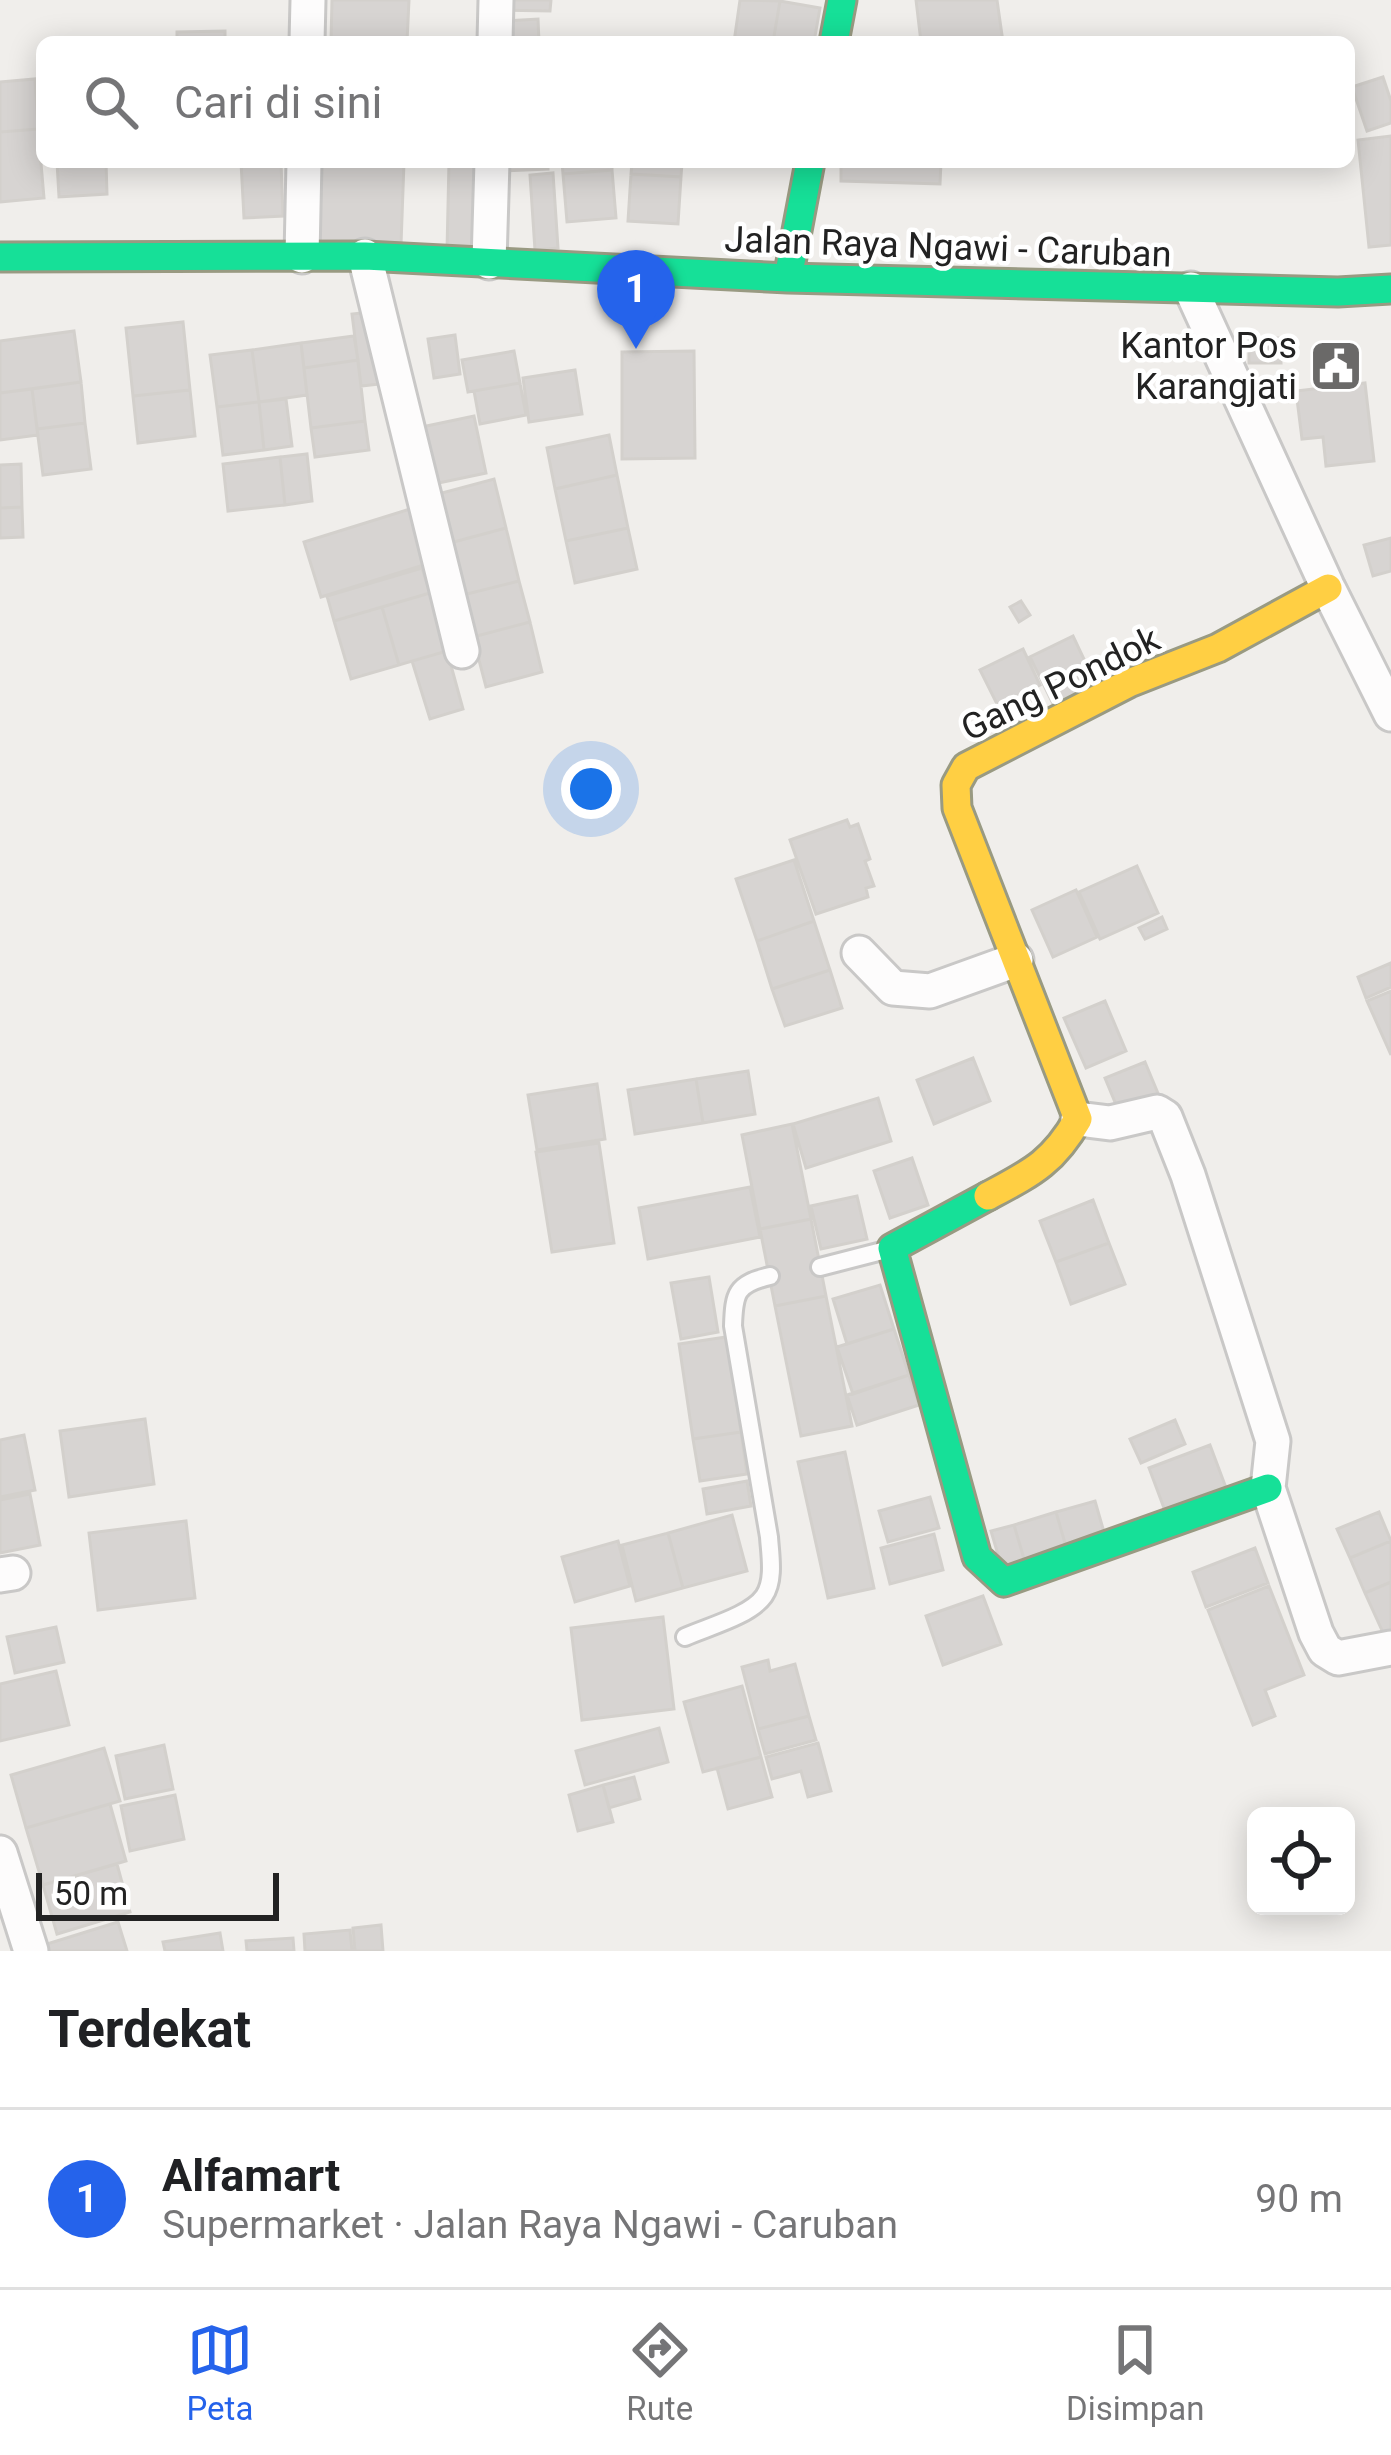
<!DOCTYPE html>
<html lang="id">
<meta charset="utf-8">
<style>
:root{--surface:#fff;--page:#f2f2f2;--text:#202124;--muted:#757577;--line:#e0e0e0;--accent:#2563eb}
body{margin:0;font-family:Roboto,sans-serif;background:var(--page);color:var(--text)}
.controls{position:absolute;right:36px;bottom:36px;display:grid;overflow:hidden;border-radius:18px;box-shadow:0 6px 30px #0003}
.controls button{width:108px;height:108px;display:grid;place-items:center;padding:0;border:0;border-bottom:3px solid var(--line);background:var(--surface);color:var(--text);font:60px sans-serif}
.scale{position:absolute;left:36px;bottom:30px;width:243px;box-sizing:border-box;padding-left:12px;border:6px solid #222;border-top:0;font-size:33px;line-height:42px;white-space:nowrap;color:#222;-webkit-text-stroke:9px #fff;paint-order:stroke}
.you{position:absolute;left:591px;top:789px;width:42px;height:42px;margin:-30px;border:9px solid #fff;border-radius:50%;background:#1a73e8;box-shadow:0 0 0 18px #1a73e833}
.badge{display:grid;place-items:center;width:78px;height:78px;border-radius:50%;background:var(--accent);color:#fff;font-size:39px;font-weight:700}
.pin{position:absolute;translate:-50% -99px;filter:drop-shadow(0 3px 6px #0008)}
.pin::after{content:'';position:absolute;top:63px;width:42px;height:36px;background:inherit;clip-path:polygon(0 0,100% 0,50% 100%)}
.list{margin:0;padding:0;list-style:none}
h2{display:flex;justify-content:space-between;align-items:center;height:156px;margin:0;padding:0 48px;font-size:51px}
h2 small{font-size:39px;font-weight:400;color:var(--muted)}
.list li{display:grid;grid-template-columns:78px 1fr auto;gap:36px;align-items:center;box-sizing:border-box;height:180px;padding:0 48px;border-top:3px solid var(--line)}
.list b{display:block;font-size:45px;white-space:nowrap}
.list p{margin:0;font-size:39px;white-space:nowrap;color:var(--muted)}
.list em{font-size:39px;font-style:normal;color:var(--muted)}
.icon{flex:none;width:66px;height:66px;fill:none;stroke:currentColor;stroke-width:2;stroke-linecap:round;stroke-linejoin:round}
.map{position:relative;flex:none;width:1391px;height:1951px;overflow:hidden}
.search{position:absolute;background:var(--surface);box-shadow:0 6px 30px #0003;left:36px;right:36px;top:36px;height:132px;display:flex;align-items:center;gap:30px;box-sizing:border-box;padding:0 42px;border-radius:18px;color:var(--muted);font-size:45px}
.sheet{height:336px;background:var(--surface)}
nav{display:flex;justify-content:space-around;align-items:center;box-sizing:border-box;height:168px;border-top:3px solid var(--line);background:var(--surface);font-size:33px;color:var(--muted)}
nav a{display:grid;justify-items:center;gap:6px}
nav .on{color:var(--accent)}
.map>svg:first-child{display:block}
.building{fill:#d7d4d2;stroke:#d3d0cc;stroke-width:3}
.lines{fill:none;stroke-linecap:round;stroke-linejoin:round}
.lane-casing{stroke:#c9c8c7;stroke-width:22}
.street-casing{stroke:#c9c8c7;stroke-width:39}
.fast-casing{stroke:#999a82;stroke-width:33}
.slow-casing{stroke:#999a82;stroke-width:33}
.lane{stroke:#fdfcfc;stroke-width:16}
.street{stroke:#fdfcfc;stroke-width:33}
.fast{stroke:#16e098;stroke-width:27}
.slow{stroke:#ffcf43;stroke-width:27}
.labels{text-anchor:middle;stroke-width:9;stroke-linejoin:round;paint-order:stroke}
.street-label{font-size:36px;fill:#222;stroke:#fff}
.poi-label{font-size:36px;fill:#222;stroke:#fff;text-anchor:end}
</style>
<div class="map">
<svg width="1391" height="1951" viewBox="0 0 1391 1951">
<rect width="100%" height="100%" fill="#f0eeeb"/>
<!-- building -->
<path class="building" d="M332,0h77l-2,42h-76z
M501,0h50l-1,11 -49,-1z
M740,0l40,1 -7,41h-39z
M916,0h81l6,42h-82z
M780,1l40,7 -6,34h-41z
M538,19l1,23h-37v-21z
M225,31v11h-48v-10z
M1383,77l8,24v22l-24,8 -15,-44z
M35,79l3,50 -38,3v-50z
M38,129l6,69 -44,4v-70z
M1391,136v109l-22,2 -11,-107z
M57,162h49l1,32 -48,3z
M241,162h40l2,54 -39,2z
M322,162h82l-3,83 -82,-3z
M449,162h36l-2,90 -36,-1z
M500,162h48v7l-48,2z
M562,162h50v8l-49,4z
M632,162h50l-1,15 -50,-3z
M841,162h100l-1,22 -99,-3z
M612,170l4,48 -49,4 -4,-48z
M553,173l5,75 -23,2 -5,-75z
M631,174l50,3 -3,47 -50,-3z
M371,312l9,72 -19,2 -9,-72z
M183,322l7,68 -57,6 -7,-68z
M74,331l7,51 -81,11v-52z
M455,335l5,39 -26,4 -6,-39z
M354,336l4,24 -54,8 -3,-25z
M1280,338l1,25h-32v-24z
M301,343l6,52 -48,7 -7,-52z
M252,350l7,52 -42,5 -7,-52z
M514,351l6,32 -52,9 -6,-32z
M694,351l1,107 -73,1v-107z
M358,360l7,61 -54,7 -7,-60z
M575,370l7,44 -53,8 -6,-44z
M81,382l4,41 -48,6 -5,-40z
M520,383l6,32 -46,9 -6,-33z
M1365,383l9,78 -48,5 -3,-29 -21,2 -6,-48z
M32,389l6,46 -38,5v-47z
M190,390l5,46 -57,7 -5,-47z
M286,399l6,47 -28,4 -5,-48z
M259,402l5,48 -41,5 -6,-48z
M474,416l12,57 -52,11 -12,-57z
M365,421l4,29 -54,7 -4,-29z
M85,423l6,46 -48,6 -6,-46z
M609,435l8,40 -62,14 -8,-41z
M307,454l5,47 -27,4 -5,-48z
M280,457l5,48 -57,6 -5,-47z
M21,464l1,43 -22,1v-43z
M617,475l11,53 -62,13 -11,-52z
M494,479l12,49 -56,15 -12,-49z
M22,507l1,30 -23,1v-30z
M410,509l17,55 -106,33 -17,-55z
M506,528l13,53 -56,14 -13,-52z
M628,528l9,41 -62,14 -9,-42z
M1391,538v33l-18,5 -9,-31z
M422,568l8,25 -96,28 -7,-25z
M519,581l11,41 -57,15 -10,-42z
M430,593l17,58 -48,14 -17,-58z
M1021,601l9,14 -11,7 -9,-15z
M382,607l17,58 -48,14 -17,-58z
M530,622l12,50 -56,15 -13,-50z
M1073,636l26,55 -42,21 -27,-55z
M1023,649l17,36 -42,21 -18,-36z
M447,651l16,58 -33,10 -18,-58z
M1032,688l15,30 -25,12 -14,-29z
M847,820l3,7 8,-3 12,35 -5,2 9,25 -8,2 2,9 -52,17 -26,-74z
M794,860l20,61 -57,20 -21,-62z
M1137,866l21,47 -58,26 -21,-47z
M1076,890l21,47 -44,20 -21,-47z
M1162,917l5,12 -22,10 -6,-11z
M814,921l16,49 -58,19 -15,-48z
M1391,963v24l-25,11 -8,-21z
M830,970l12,38 -57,18 -13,-37z
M1391,991v64l-24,-54z
M1105,1001l21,50 -40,17 -22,-50z
M973,1058l17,43 -56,23 -17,-44z
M1145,1062l17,41 -40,16 -17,-41z
M748,1071l7,43 -52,9 -7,-44z
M696,1079l7,44 -68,11 -7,-44z
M597,1084l8,55 -68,11 -9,-55z
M878,1098l13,43 -85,27 -13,-44z
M792,1124l19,95 -51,10 -18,-94z
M599,1143l15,100 -62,9 -16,-100z
M912,1158l16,47 -38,13 -16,-47z
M750,1187l10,50 -112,22 -9,-51z
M857,1196l10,43 -46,10 -10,-43z
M1093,1200l16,43 -53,19 -16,-41z
M811,1219l15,77 -51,10 -15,-77z
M1109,1243l16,41 -54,20 -15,-42z
M709,1277l9,55 -37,7 -10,-56z
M880,1285l14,44 -47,15 -14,-45z
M826,1296l26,130 -51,10 -26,-130z
M894,1329l15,46 -56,19 -16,-47z
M726,1337l15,95 -48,7 -14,-95z
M909,1375l10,30 -62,20 -10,-30z
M145,1419l9,65 -85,13 -9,-66z
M1175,1420l10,24 -44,19 -11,-24z
M741,1432l6,42 -47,7 -7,-42z
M24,1435l11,55 -35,7v-57z
M1210,1445l18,48 -61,23 -18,-48z
M845,1452l29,136 -46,10 -30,-136z
M747,1481l4,25 -44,8 -4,-25z
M30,1494l10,51 -40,8v-53z
M930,1497l9,31 -51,14 -9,-31z
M1095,1501l13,45 -39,11 -13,-45z
M1056,1512l13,45 -42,12 -13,-44z
M1379,1512l12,29 -41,17 -13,-29z
M732,1515l15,56 -64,17 -15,-55z
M186,1521l9,77 -97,12 -9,-77z
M1014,1525l13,44 -23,6 -13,-44z
M668,1533l15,55 -47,13 -14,-56z
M934,1534l9,36 -53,14 -9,-36z
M618,1541l12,45 -55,16 -13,-45z
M1391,1541v41l-26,11 -15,-35z
M1255,1548l13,35 -62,24 -13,-35z
M1391,1582v52l-6,3 -20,-44z
M1269,1586l35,89 -39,15 10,26 -22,9 -45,-115z
M983,1596l18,48 -58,21 -17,-49z
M663,1617l11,92 -92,11 -11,-92z
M56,1627l8,35 -49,11 -8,-36z
M768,1660l2,11 25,-7 14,52 -51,13 -16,-62z
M56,1671l13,54 -69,16v-57z
M742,1686l19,71 -58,15 -19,-70z
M809,1716l7,24 -51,14 -7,-25z
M659,1728l9,34 -83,23 -9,-34z
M818,1743l13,48 -23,6 -7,-26 -29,8 -6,-22z
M164,1745l9,44 -48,10 -9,-43z
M104,1748l16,53 -94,27 -15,-53z
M761,1757l11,40 -44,12 -11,-41z
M634,1777l6,22 -31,9 -6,-23z
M603,1785l10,37 -35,9 -9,-36z
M175,1795l9,44 -54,12 -9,-45z
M110,1804l16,57 -83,24 -17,-57z
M117,1864l13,48 -73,22 -14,-49z
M118,1922l9,29h-78l-2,-7z
M381,1925l2,26h-28l-2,-23z
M350,1930l2,21h-47l-1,-17z
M220,1933l3,18h-58l-2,-9z
M293,1938l1,13h-47l-1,-10z"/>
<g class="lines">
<!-- lane casing -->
<g class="lane-casing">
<path id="lane" d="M820,1267l66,-17
M685,1637c22,-10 65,-21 79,-41 11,-16 6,-42 5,-59l-36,-211c1,-33 3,-42 37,-50"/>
</g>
<!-- street casing -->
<g class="street-casing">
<path id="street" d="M307,42l1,-42
M495,42l1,-42
M302,256l2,-94
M365,256l97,395
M489,262l3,-100
M1191,289l137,299 63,126
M859,953l34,35 37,3 86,-31
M1078,1119l32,4 47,-11 8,5 23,58 85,266 -5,47 48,145 9,17 13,8 53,-10
M0,1575l13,-2
M0,1853l31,98"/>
</g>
<!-- fast casing -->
<g class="fast-casing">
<path id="fast" d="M834,42l8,-42
M0,257l365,-1 423,22 550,14 53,-3
M788,278l22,-116
M988,1196l-96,52 85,309 27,25 264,-94"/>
</g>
<!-- slow casing -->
<g class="slow-casing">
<path id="slow" d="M988,1196c43,-23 65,-33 90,-77l-121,-311 -1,-23 10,-18 163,-84 89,-35 110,-60"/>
</g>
<!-- lane -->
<use href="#lane" class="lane"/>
<!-- street -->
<use href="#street" class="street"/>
<!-- fast -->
<use href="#fast" class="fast"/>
<!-- slow -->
<use href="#slow" class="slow"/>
</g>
<!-- icons -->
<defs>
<g id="civic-square" transform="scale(2.7)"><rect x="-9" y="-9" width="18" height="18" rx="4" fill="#6a6968" stroke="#fff"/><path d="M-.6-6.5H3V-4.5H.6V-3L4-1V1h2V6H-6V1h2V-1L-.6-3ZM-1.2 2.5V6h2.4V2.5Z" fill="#fff"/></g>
</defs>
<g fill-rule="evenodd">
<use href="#civic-square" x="1336" y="366"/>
</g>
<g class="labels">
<!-- street labels -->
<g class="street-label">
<text transform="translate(948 246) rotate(2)" y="13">Jalan Raya Ngawi - Caruban</text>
<text transform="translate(1060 683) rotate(-26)" y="13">Gang Pondok</text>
</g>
<!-- poi labels -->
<g class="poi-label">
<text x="1297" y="358">Kantor Pos<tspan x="1297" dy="41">Karangjati</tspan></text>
</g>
</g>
</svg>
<div class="controls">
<button><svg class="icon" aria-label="locate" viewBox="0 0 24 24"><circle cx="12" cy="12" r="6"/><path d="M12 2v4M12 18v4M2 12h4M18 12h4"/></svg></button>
</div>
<div class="scale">50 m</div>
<div class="you"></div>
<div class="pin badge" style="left:636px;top:349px">1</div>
<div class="search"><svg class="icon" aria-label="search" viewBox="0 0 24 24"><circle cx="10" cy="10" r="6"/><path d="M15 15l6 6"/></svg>Cari di sini</div>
</div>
<section class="sheet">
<h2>Terdekat<small></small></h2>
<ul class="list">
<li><span class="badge">1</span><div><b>Alfamart</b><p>Supermarket · Jalan Raya Ngawi - Caruban</p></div><em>90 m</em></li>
</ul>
</section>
<nav>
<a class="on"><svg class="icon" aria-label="map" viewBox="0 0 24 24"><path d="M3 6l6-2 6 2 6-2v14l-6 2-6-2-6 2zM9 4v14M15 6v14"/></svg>Peta</a>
<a><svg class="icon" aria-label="directions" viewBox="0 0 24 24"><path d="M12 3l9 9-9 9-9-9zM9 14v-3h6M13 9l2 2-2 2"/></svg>Rute</a>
<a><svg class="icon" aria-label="saved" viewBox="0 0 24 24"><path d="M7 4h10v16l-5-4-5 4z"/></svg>Disimpan</a>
</nav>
